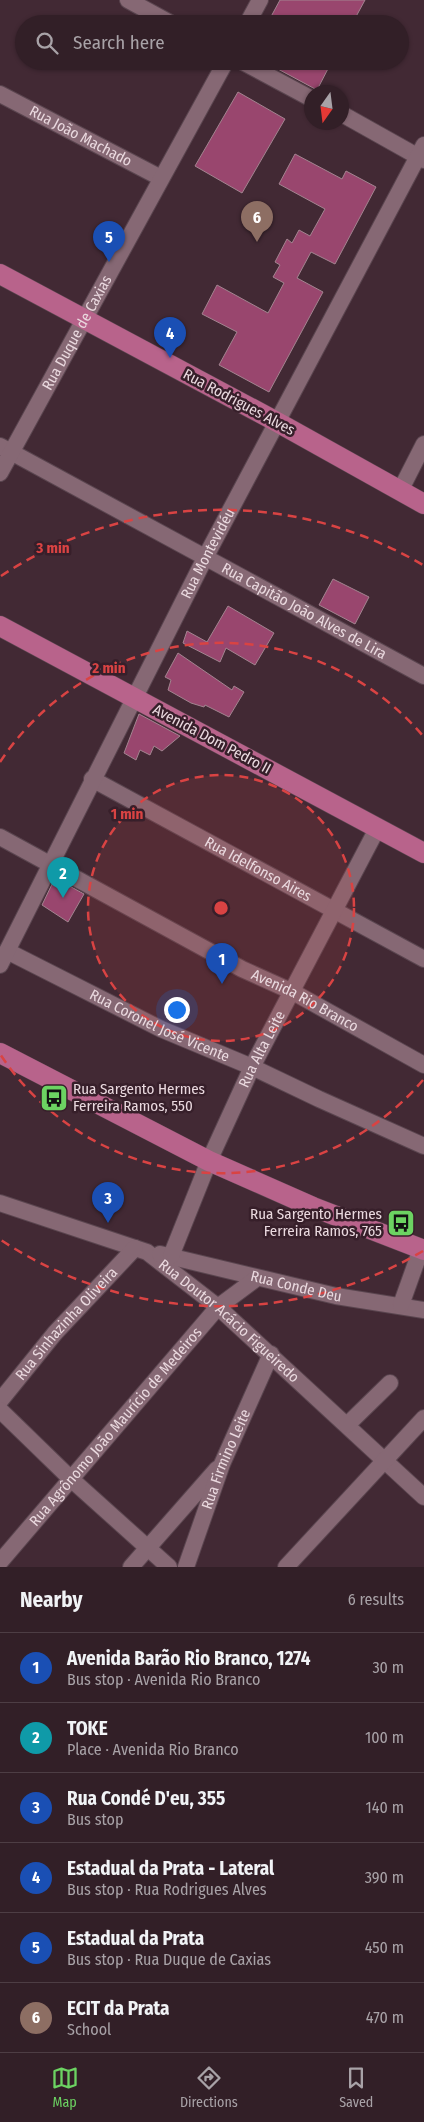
<!DOCTYPE html>
<meta charset="utf-8">
<style>
:root{--surface:#321f27;--page:#3a272f;--text:#f1f3f6;--muted:#a8a2a7;--line:#4d3d44;--accent:#6cd362}
body{margin:0;font-family:"Fira Sans Condensed",sans-serif;background:var(--page);color:var(--text)}
.compass{position:absolute;left:304px;top:85px;width:45px;height:45px;border-radius:50%;background:var(--surface);box-shadow:0 1px 4px #0004;rotate:194deg}
.you{position:absolute;left:176px;top:1009px;width:18px;height:18px;margin:-12px;border:4px solid #fff;border-radius:50%;background:#1a73e8;box-shadow:0 0 0 8px #1a73e833}
.badge{display:grid;place-items:center;width:32px;height:32px;border-radius:50%;background:var(--accent);color:#fff;font-size:16px;font-weight:700}
.pin{position:absolute;translate:-50% -41px;filter:drop-shadow(0 1px 2px #0008)}
.pin::after{content:'';position:absolute;top:26px;width:18px;height:15px;background:inherit;clip-path:polygon(0 0,100% 0,50% 100%)}
.list{margin:0;padding:0;list-style:none}
h2{display:flex;justify-content:space-between;align-items:center;height:65px;margin:0;padding:0 20px;font-size:21px}
h2 small{font-size:16px;font-weight:400;color:var(--muted)}
.list li{display:grid;grid-template-columns:32px 1fr auto;gap:15px;align-items:center;box-sizing:border-box;height:70px;padding:0 20px;border-top:1px solid var(--line)}
.list b{display:block;font-size:19px;white-space:nowrap}
.list p{margin:0;font-size:16px;white-space:nowrap;color:var(--muted)}
.list em{font-size:16px;font-style:normal;color:var(--muted)}
.icon{flex:none;width:28px;height:28px;fill:none;stroke:currentColor;stroke-width:2;stroke-linecap:round;stroke-linejoin:round}
.map{position:relative;flex:none;width:424px;height:1567px;overflow:hidden}
.search{position:absolute;background:var(--surface);box-shadow:0 1px 4px #0004;left:15px;right:15px;top:15px;height:55px;display:flex;align-items:center;gap:12px;box-sizing:border-box;padding:0 18px;border-radius:28px;color:var(--muted);font-size:19px}
.sheet{height:485px;background:var(--surface)}
nav{display:flex;justify-content:space-around;align-items:center;box-sizing:border-box;height:70px;border-top:1px solid var(--line);background:var(--surface);font-size:14px;color:var(--muted)}
nav a{display:grid;justify-items:center;gap:2px}
nav .on{color:var(--accent)}
.map>svg:first-child{display:block}
.building{fill:#99466e;stroke:#a38490}
.lines{fill:none;stroke-linecap:round;stroke-linejoin:round}
.minor-casing{stroke:#5a454f;stroke-width:18}
.major-casing{stroke:#5a454f;stroke-width:21}
.minor{stroke:#866874;stroke-width:16}
.major{stroke:#b8638b;stroke-width:20}
.ring{fill:none;stroke:#d94343;stroke-width:2.5;stroke-dasharray:9 6}
.labels{text-anchor:middle;stroke-width:5;stroke-linejoin:round;paint-order:stroke}
.street-label{font-size:15px;fill:#ead9df;stroke:#371f2a}
.poi-label{font-size:15px;fill:#ead9df;stroke:#371f2a;text-anchor:start}
.centre{fill:#d94343;stroke:#371f2a;stroke-width:2.5}
.ring-label{font-size:15px;text-anchor:middle;font-weight:bold;fill:#d94343;stroke:#371f2a;stroke-width:5;stroke-linejoin:round;paint-order:stroke}
</style>
<div class="map">
<svg width="424" height="1567" viewBox="0 0 424 1567">
<rect width="100%" height="100%" fill="#422934"/>
<!-- building -->
<path class="building" d="M280,0h85l-13,24h-85z
M263,61h69l-15,29z
M238,92l47,27 -43,74 -47,-27z
M295,154l47,25 4,-8 30,16 -41,77 -24,-12 -14,26 26,14 -54,100 -50,-27 18,-33 -35,-18 15,-29 51,28 16,-30 -11,-6 7,-12 -5,-3 12,-23 5,4 7,-13 11,6 15,-27 -46,-25z
M333,579l36,18 -14,27 -36,-19z
M228,606l46,27 -19,32 -29,-17 -6,14 -37,-19 4,-12 20,11z
M178,653l54,37 2,-4 10,6 -15,25 -24,-12 -1,2 -13,-4 -23,-13 3,-10 -6,-3z
M139,714l41,22 -18,15 -8,-5 -4,9 -10,-5 -4,10 -12,-7z
M55,878l29,16 -16,28 -26,-17z"/>
<g class="lines">
<!-- minor casing -->
<g class="minor-casing">
<g id="minor">
<path d="M128,0l44,24"/>
<path d="M247,24l13,-24"/>
<path d="M241,61l71,38"/>
<path id="s1" d="M0,94l161,84"/>
<path d="M342,114l82,46"/>
<path id="s2" d="M0,446l424,230"/>
<path id="s3" d="M0,473l226,-412"/>
<path d="M400,491l24,-47"/>
<path id="s4" d="M92,779l332,180"/>
<path id="s5" d="M0,837l242,132 51,23 131,73"/>
<path id="s6" d="M7,951l154,78 91,38 67,32 105,47"/>
<path id="s7" d="M0,965l206,-409 218,-411"/>
<path id="s8" d="M0,1203l147,49 71,55 206,190"/>
<path id="s9" d="M160,1254l176,42 88,14"/>
<path id="s10" d="M171,1256l38,-95 43,-94 126,-240"/>
<path d="M401,1305l20,-56"/>
<path id="s11" d="M0,1401l55,-68 80,-85"/>
<path d="M0,1410l71,69 98,88"/>
<path d="M347,1425l43,-42"/>
<path id="s12" d="M0,1562l218,-255 39,-29"/>
<path d="M131,1567l86,-98"/>
<path id="s13" d="M186,1567l36,-103 49,-110"/>
<path d="M286,1567l138,-149"/>
</g>
</g>
<!-- major casing -->
<g class="major-casing">
<path id="major" d="M0,274l277,148 147,82
M0,626l424,227
M0,1053l209,108 104,46 111,43"/>
</g>
<!-- minor -->
<use href="#minor" class="minor"/>
<!-- major -->
<use href="#major" class="major"/>
</g>
<!-- distance rings -->
<circle cx="221" cy="908" r="133" fill="#d94343" fill-opacity=".12"/>
<g class="ring">
<circle cx="221" cy="908" r="133"/>
<path d="M423 1080A265 265 0 0 1 0 1054M0 762A265 265 0 0 1 423 736"/>
<path d="M423 1251A398 398 0 0 1 1 1240M1 576A398 398 0 0 1 423 565"/>
</g>
<!-- icons -->
<defs>
<g id="bus-square" transform="scale(1.4375)"><rect x="-9" y="-9" width="18" height="18" rx="4" fill="#6cd362" stroke="#371f2a"/><path d="M-5-6H5V4H4V6H2V4H-2V6H-4V4H-5ZM-3.5-4V0h7V-4ZM-3.5 1.2v1.5H-2V1.2ZM2 1.2v1.5H3.5V1.2Z" fill="#111"/></g>
</defs>
<g fill-rule="evenodd">
<use href="#bus-square" x="54" y="1098"/>
<use href="#bus-square" x="401" y="1223"/>
</g>
<g class="labels">
<!-- street labels -->
<g class="street-label">
<text dy="5" stroke="none"><textPath href="#s1" startOffset="91">Rua João Machado</textPath></text>
<text dy="5" stroke="none"><textPath href="#s3" startOffset="160">Rua Duque de Caxias</textPath></text>
<text transform="translate(239 402) rotate(28)" y="5">Rua Rodrigues Alves</text>
<text dy="5" stroke="none"><textPath href="#s7" startOffset="461">Rua Montevidéu</textPath></text>
<text dy="5" stroke="none"><textPath href="#s2" startOffset="346">Rua Capitão João Alves de Lira</textPath></text>
<text transform="translate(212 739) rotate(28)" y="5">Avenida Dom Pedro II</text>
<text dy="5" stroke="none"><textPath href="#s4" startOffset="189">Rua Idelfonso Aires</textPath></text>
<text dy="5" stroke="none"><textPath href="#s5" startOffset="346">Avenida Rio Branco</textPath></text>
<text dy="5" stroke="none"><textPath href="#s6" startOffset="170">Rua Coronel José Vicente</textPath></text>
<text dy="5" stroke="none"><textPath href="#s10" startOffset="226">Rua Alta Leite</textPath></text>
<text dy="5" stroke="none"><textPath href="#s9" startOffset="140">Rua Conde Deu</textPath></text>
<text dy="5" stroke="none"><textPath href="#s8" startOffset="262">Rua Doutor Acácio Figueiredo</textPath></text>
<text dy="5" stroke="none"><textPath href="#s11" startOffset="102">Rua Sinhazinha Oliveira</textPath></text>
<text dy="5" stroke="none"><textPath href="#s12" startOffset="178">Rua Agrônomo João Maurício de Medeiros</textPath></text>
<text dy="5" stroke="none"><textPath href="#s13" startOffset="115">Rua Firmino Leite</textPath></text>
</g>
<!-- poi labels -->
<g class="poi-label">
<text x="73" y="1094">Rua Sargento Hermes<tspan x="73" dy="17">Ferreira Ramos, 550</tspan></text>
<text x="382" y="1219" text-anchor="end">Rua Sargento Hermes<tspan x="382" dy="17">Ferreira Ramos, 765</tspan></text>
</g>
</g>
<circle cx="221" cy="908" r="8" class="centre"/>
<g class="ring-label">
<text x="53" y="553">3 min</text>
<text x="109" y="673">2 min</text>
<text x="127" y="819">1 min</text>
</g>
</svg>
<svg class="compass" viewBox="-18 -18 36 36"><path d="M0-13l5 13h-10z" fill="#e53935"/><path d="M0 13l5-13h-10z" fill="#a8a2a7"/></svg>
<div class="you"></div>
<div class="pin badge" style="left:222px;top:984px;background:#1a4fb4">1</div>
<div class="pin badge" style="left:63px;top:898px;background:#0f9aa8">2</div>
<div class="pin badge" style="left:108px;top:1223px;background:#1a4fb4">3</div>
<div class="pin badge" style="left:170px;top:358px;background:#1a4fb4">4</div>
<div class="pin badge" style="left:109px;top:262px;background:#1a4fb4">5</div>
<div class="pin badge" style="left:257px;top:242px;background:#8d6e63">6</div>
<div class="search"><svg class="icon" aria-label="search" viewBox="0 0 24 24"><circle cx="10" cy="10" r="6"/><path d="M15 15l6 6"/></svg>Search here</div>
</div>
<section class="sheet">
<h2>Nearby<small>6 results</small></h2>
<ul class="list">
<li><span class="badge" style="background:#1a4fb4">1</span><div><b>Avenida Barão Rio Branco, 1274</b><p>Bus stop · Avenida Rio Branco</p></div><em>30 m</em></li>
<li><span class="badge" style="background:#0f9aa8">2</span><div><b>TOKE</b><p>Place · Avenida Rio Branco</p></div><em>100 m</em></li>
<li><span class="badge" style="background:#1a4fb4">3</span><div><b>Rua Condé D'eu, 355</b><p>Bus stop</p></div><em>140 m</em></li>
<li><span class="badge" style="background:#1a4fb4">4</span><div><b>Estadual da Prata - Lateral</b><p>Bus stop · Rua Rodrigues Alves</p></div><em>390 m</em></li>
<li><span class="badge" style="background:#1a4fb4">5</span><div><b>Estadual da Prata</b><p>Bus stop · Rua Duque de Caxias</p></div><em>450 m</em></li>
<li><span class="badge" style="background:#8d6e63">6</span><div><b>ECIT da Prata</b><p>School</p></div><em>470 m</em></li>
</ul>
</section>
<nav>
<a class="on"><svg class="icon" aria-label="map" viewBox="0 0 24 24"><path d="M3 6l6-2 6 2 6-2v14l-6 2-6-2-6 2zM9 4v14M15 6v14"/></svg>Map</a>
<a><svg class="icon" aria-label="directions" viewBox="0 0 24 24"><path d="M12 3l9 9-9 9-9-9zM9 14v-3h6M13 9l2 2-2 2"/></svg>Directions</a>
<a><svg class="icon" aria-label="saved" viewBox="0 0 24 24"><path d="M7 4h10v16l-5-4-5 4z"/></svg>Saved</a>
</nav>
